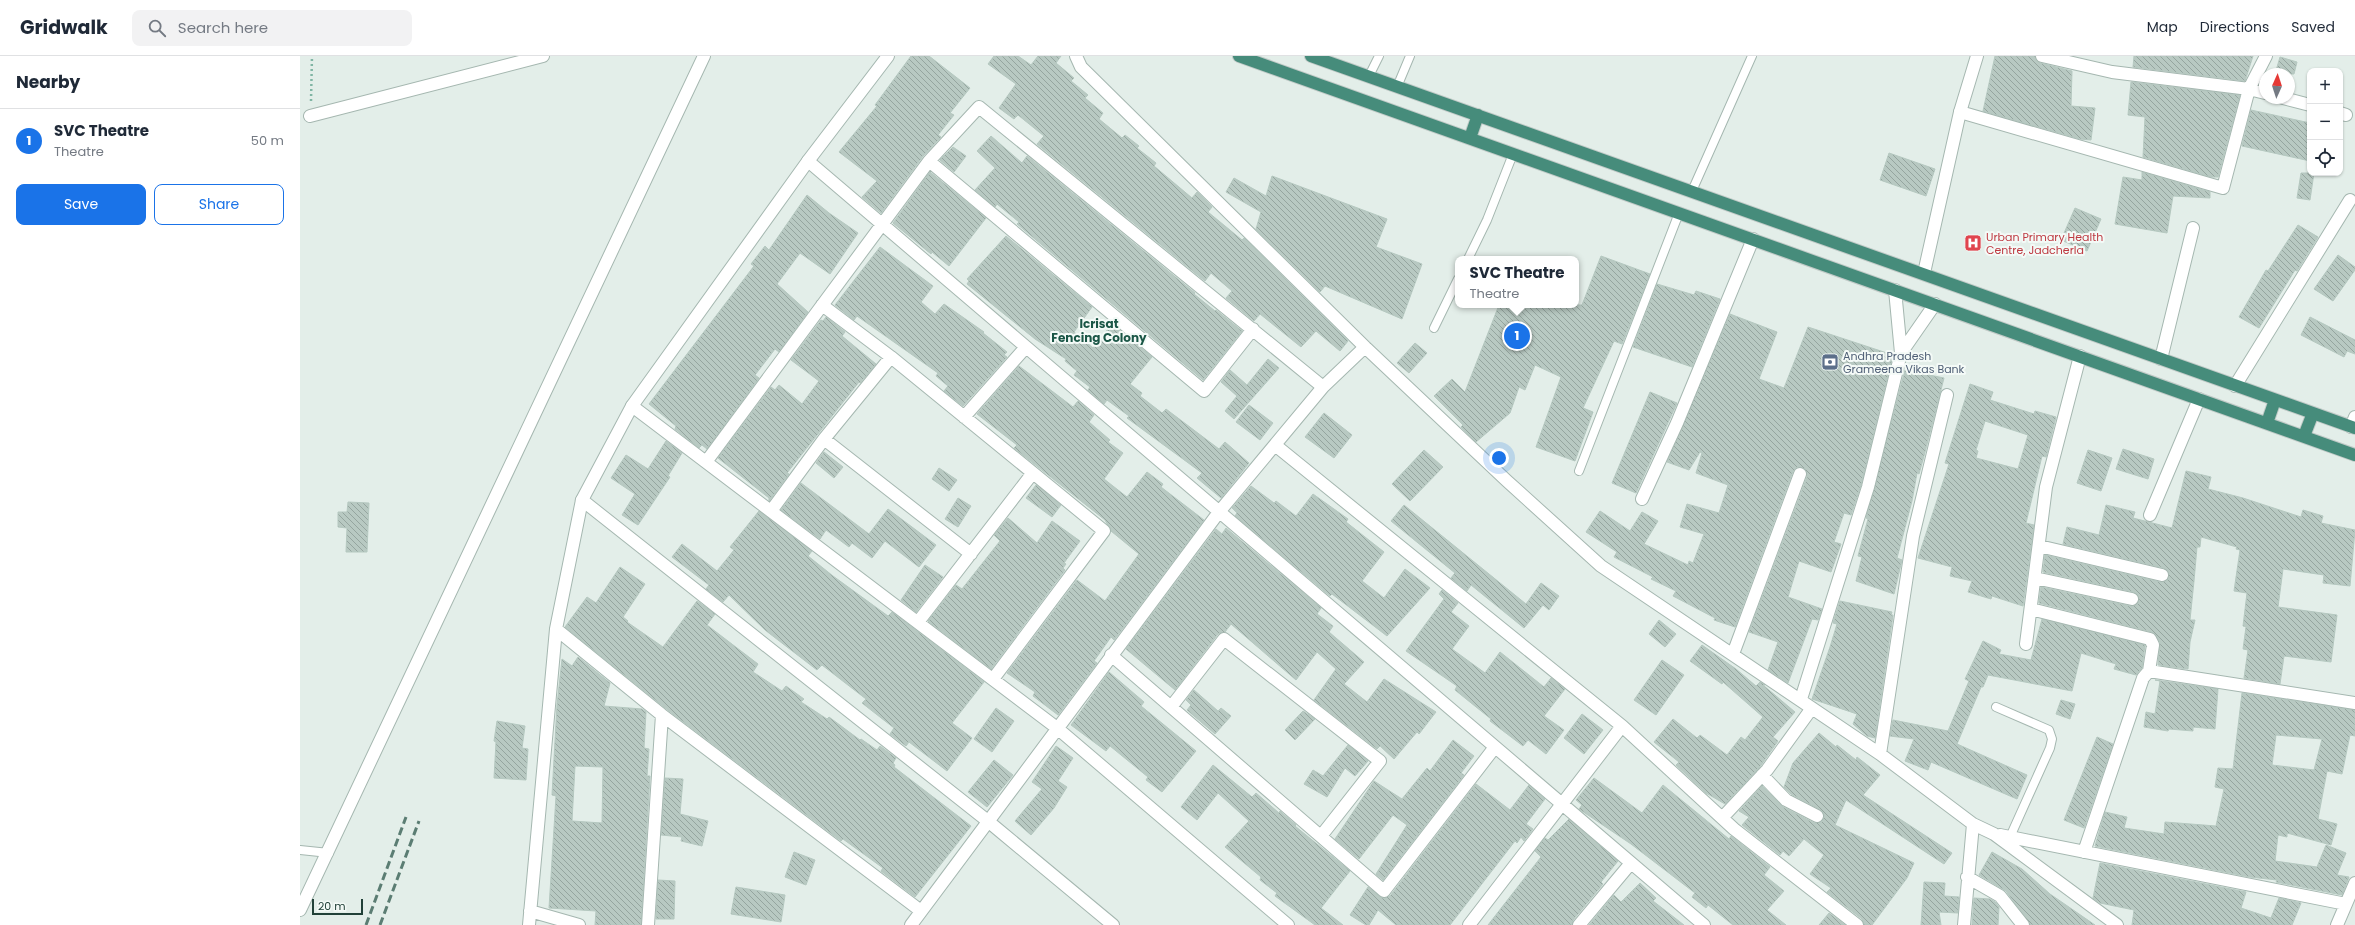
<!DOCTYPE html>
<meta charset="utf-8">
<style>
:root{--surface:#fff;--page:#f2f2f3;--text:#1f2937;--muted:#747a83;--line:#e0e1e3;--accent:#1a73e8}
body{margin:0;font-family:Poppins,sans-serif;background:var(--page);color:var(--text)}
.controls{position:absolute;right:12px;top:12px;display:grid;overflow:hidden;border-radius:8px;box-shadow:0 1px 3px #0004}
.controls button{width:36px;height:36px;display:grid;place-items:center;padding:0;border:0;border-bottom:1px solid var(--line);background:var(--surface);color:var(--text);font:20px sans-serif}
.compass{position:absolute;left:1959px;top:12px;width:36px;height:36px;border-radius:50%;background:var(--surface);box-shadow:0 1px 3px #0004;rotate:3deg}
.scale{position:absolute;left:12px;bottom:10px;width:51px;box-sizing:border-box;padding-left:4px;border:2px solid #214138;border-top:0;font-size:11px;line-height:14px;white-space:nowrap;color:#214138;-webkit-text-stroke:3px #f4faf7;paint-order:stroke}
.you{position:absolute;left:1199px;top:402px;width:14px;height:14px;margin:-10px;border:3px solid #fff;border-radius:50%;background:#1a73e8;box-shadow:0 0 0 6px #1a73e833}
.badge{display:grid;place-items:center;width:26px;height:26px;border-radius:50%;background:var(--accent);color:#fff;font-size:13px;font-weight:700}
.pin{position:absolute;translate:-50% -50%;border:2px solid #fff;box-shadow:0 1px 4px #0006}
.popup{position:absolute;left:1155px;top:200px;width:124px;height:52px;box-sizing:border-box;display:grid;place-content:center;border-radius:8px;background:var(--surface);filter:drop-shadow(0 1px 3px #0005);font-size:13px;white-space:nowrap;color:var(--muted)}
.popup b{font-size:15px;color:var(--text)}
.popup::after{content:'';position:absolute;left:50%;top:100%;margin-left:-8px;border:8px solid transparent;border-top-color:var(--surface)}
.list{margin:0;padding:0;list-style:none}
h2{display:flex;justify-content:space-between;align-items:center;height:52px;margin:0;padding:0 16px;font-size:17px}
h2 small{font-size:13px;font-weight:400;color:var(--muted)}
.list li{display:grid;grid-template-columns:26px 1fr auto;gap:12px;align-items:center;box-sizing:border-box;height:64px;padding:0 16px;border-top:1px solid var(--line)}
.list b{display:block;font-size:15px;white-space:nowrap}
.list p{margin:0;font-size:13px;white-space:nowrap;color:var(--muted)}
.list em{font-size:13px;font-style:normal;color:var(--muted)}
.actions{display:flex;gap:8px;padding:12px 16px}
.actions a{flex:1;padding:9px 0;border:1px solid var(--accent);border-radius:8px;text-align:center;font-size:14px;color:var(--accent)}
.actions .main{background:var(--accent);color:#fff}
.icon{flex:none;width:22px;height:22px;fill:none;stroke:currentColor;stroke-width:2;stroke-linecap:round;stroke-linejoin:round}
.map{position:relative;flex:none;width:2055px;height:869px;overflow:hidden}
header{display:flex;align-items:center;gap:24px;box-sizing:border-box;height:56px;padding:0 20px;background:var(--surface);border-bottom:1px solid var(--line)}
header strong{font-size:19px}
nav{display:flex;gap:22px;margin-inline-start:auto;font-size:14px}
.search{width:280px;height:36px;background:var(--page);display:flex;align-items:center;gap:10px;box-sizing:border-box;padding:0 14px;border-radius:8px;color:var(--muted);font-size:15px}
main{display:flex}
aside{flex:1;background:var(--surface)}
.map>svg:first-child{display:block}
.building{fill:url(#building-back-hatch);stroke:#b5c8c0;fill-rule:evenodd}
.lines{fill:none;stroke-linecap:round;stroke-linejoin:round}
.service-casing{stroke:#a5b7b0;stroke-width:10}
.minor-casing{stroke:#a5b7b0;stroke-width:14}
.tertiary-casing{stroke:#a5b7b0;stroke-width:14}
.trunk-casing{stroke:#c1cac7;stroke-width:14}
.path{stroke:#80b5a4;stroke-width:2.5;stroke-dasharray:2 3;stroke-linecap:butt}
.service{stroke:#fff;stroke-width:8}
.minor{stroke:#fff;stroke-width:12}
.tertiary{stroke:#fff;stroke-width:12}
.trunk{stroke:#468c7b;stroke-width:12}
.rail{stroke:#5b7d73;stroke-width:3;stroke-dasharray:8 4;stroke-linecap:butt}
.labels{text-anchor:middle;stroke-width:4;stroke-linejoin:round;paint-order:stroke}
.health-label{font-size:11px;fill:#be3a42;stroke:#f4faf7;text-anchor:start}
.service-label{font-size:11px;fill:#4e5e75;stroke:#f4faf7;text-anchor:start}
.neighbourhood-label{font-size:12px;font-weight:bold;fill:#1a5646;stroke:#f4faf7}
</style>
<header>
<strong>Gridwalk</strong>
<div class="search"><svg class="icon" aria-label="search" viewBox="0 0 24 24"><circle cx="10" cy="10" r="6"/><path d="M15 15l6 6"/></svg>Search here</div>
<nav><a>Map</a><a>Directions</a><a>Saved</a></nav>
</header>
<main>
<aside>
<h2>Nearby<small></small></h2>
<ul class="list">
<li><span class="badge">1</span><div><b>SVC Theatre</b><p>Theatre</p></div><em>50 m</em></li>
</ul>
<div class="actions"><a class="main">Save</a><a>Share</a></div>
</aside>
<div class="map">
<svg width="2055" height="869" viewBox="0 0 2055 869">
<defs>
<pattern id="building-back-hatch" width="6" height="6" patternUnits="userSpaceOnUse"><rect width="6" height="6" fill="#b8c9c2"/><path d="M-1 5l2 2M0 0l6 6M5-1l2 2" fill="none" stroke="#95a59f"/></pattern>
</defs>
<rect width="100%" height="100%" fill="#e3eee9"/>
<!-- building -->
<path class="building" d="M611,0h18l41,32 -20,25 4,2 -16,20 3,2 -18,19 -42,57 -19,-16 15,-16 -38,-29 38,-46 -2,-1z
M694,0h24l13,9 7,-9h23l-5,7 18,15 -3,3 17,14 -3,3 18,15 -4,6 23,19 3,-3 14,11 -2,2 19,15 -2,3 38,32 5,-6 15,15 -4,5 34,28 2,-2 104,103 -8,10 -24,-20 -15,16 -41,-33 -6,7 -28,-23 6,-7 -21,-18 -6,8 -168,-137 7,-8 -26,-21 -4,4 -15,-11 17,-24 -28,-20z
M1695,0h40l5,7 32,8 -1,35 24,2 -4,32 -11,-1 -97,-28z
M1834,0h119l-8,25 -112,-14z
M1980,1l17,5 -3,12h-19z
M1831,26l109,13 -22,82h-7l-68,-20 2,-40 -17,-2z
M1951,54l59,13v38l-68,-15z
M691,80l31,27 5,-7 168,137 -1,1 21,17 1,-1 26,21 -39,49 -186,-156 2,-2 -22,-18 -2,3 -20,-17 20,-22 -18,-17z
M653,91l13,9 -12,16 -14,-12z
M1589,97l46,16 -9,27 -46,-16z
M630,116l56,46 -37,48 -17,-14 -1,2 -38,-31z
M1842,116l68,20v6l-37,-2 -6,37 -52,-9 8,-47 19,3z
M2001,117h13l-4,27 -13,-2z
M972,120l115,43 -11,28 46,17 -20,55 -77,-33 -5,6 -64,-63 5,-17 -35,-20 8,-14 32,18z
M507,139l22,18 29,20 -28,41 -30,-21 -23,31 31,28 -29,40 -4,-3 -20,26 4,3 -52,71 -5,-4 -3,3 -24,-19 1,-3 -27,-22 105,-138 -3,-2 14,-18 4,4z
M1775,152l26,11 -14,32 -26,-11z
M1998,169l20,12 -21,34 -2,-1 -36,58 -20,-11 27,-47 2,1z
M706,180l86,71 -18,25 19,16 19,-24 40,33 -22,27 12,9 -2,3 22,17 4,-4 53,40 6,-7 24,21 -28,35 -24,-20 5,-5 -75,-55 2,-2 -22,-16 -3,4 -16,-14 2,-3 -16,-12 3,-4 -12,-10 1,-2 -31,-20 -68,-55 2,-3 -2,-2z
M580,191l53,39 -12,16 14,12 9,-10 40,28 -1,1 24,19 -3,3 3,2 -44,49 -19,-15 4,-5 -12,-10 2,-3 -81,-57 -3,4 -19,-15z
M2038,199l17,12v3l-22,31 -19,-12z
M1301,200l49,18 -28,70 -8,-3 -31,67 10,4 -18,49 -39,-14 25,-70 -26,-12 -10,25 -6,-3 -9,26 -34,29 -15,-15 2,-2 -29,-29 18,-17 13,13 34,-87h83z
M1357,228l37,11 2,-4 24,8 -28,68 -59,-20z
M1430,258l47,18 -18,47 25,9 24,-61 85,28 -32,130 -10,30 -7,-2 -10,29 7,2 -10,28 -32,-11 -11,36 34,12 -4,11 -6,-1 -24,64 -20,-13 10,-28 -29,-10 58,-155 -2,-8 -7,-2 -5,4 -58,156 -21,-7 1,-2 -42,-22 3,-5 -25,-12 2,-2 -39,-20 3,-5 -31,-20 14,-21 30,20 12,-19 16,9 -14,23 44,21 1,-4 4,2 11,-29 -24,-7 7,-23 32,9 9,-28 -32,-12 6,-20 -2,-1 -11,18 -22,-8z
M526,261l19,15 -3,4 34,28 -16,19 -1,-1 -72,91 2,1 -20,27v-3l-51,-40 53,-71 4,3 4,-5 23,19 17,-23 -28,-21 30,-40 2,1z
M2010,261l45,23v14l-8,-3 -3,6 -43,-22z
M1115,287l12,10 -18,20 -12,-10z
M968,303l11,9 -45,51 -9,-8 12,-15 -16,-14 9,-12 17,15z
M719,310l54,41 5,-6 16,14 -5,7 21,18 -2,2 15,11 -19,26 23,18 20,-25 16,12 -2,3 43,33 -90,120 -3,-3 -17,24 3,2 -39,52 -25,-19 2,-4 -28,-19 70,-93 28,21 34,-47 -28,-23 -6,-11 -91,-72 3,-3 -40,-31z
M1605,314l39,8 -20,78 -5,18 -2,-1 -5,28 -15,57 5,2 -8,34 -38,-13 6,-24 -4,-1 10,-37 -2,-1z
M1670,328l23,8 -3,8 44,14 1,-3 21,6 -10,40 -4,-1 -16,67 8,2 -11,81 -31,-10 -1,3 -23,-7 4,-11 -22,-5 2,-9 -34,-9 31,-94 -4,-1zM1685,365l43,14 -10,34 -42,-11 2,-7 -2,-1z
M1350,336l27,11 -41,90 -24,-10z
M949,349l24,18 -13,17 -24,-18z
M1024,357l28,22 -18,23 -29,-21z
M366,385l16,12 -14,23 2,1 -32,48 -16,-10 13,-21 -24,-16 15,-23 22,14z
M1823,393l31,10 -6,20 -32,-10z
M1124,394l19,17 -33,34 -18,-17z
M1788,394l24,8 -11,33 -24,-8z
M524,396l19,15 -9,11 -18,-15z
M639,412l18,12 -8,11 -17,-12z
M1886,415l25,6 -3,12 35,9 58,19 2,-7 20,6 -2,7 34,7 -5,56 -27,-3 1,-8 -41,-6 -5,38 59,8 -6,47 -47,-6 -4,28 -36,-6 4,-28 -5,-1 3,-22 -3,-1 4,-33 -13,-2 6,-41 -4,-1 1,-2 -36,-10 -1,10h-3l-3,34 -4,39h5l-5,22 -2,27 -30,-4 2,-23 -8,-10 -113,-29 2,-16 89,19 7,-2 2,-4 -2,-6 -3,-2 -91,-20 2,-17 115,27 7,-2 2,-7 -5,-5 -101,-24 4,-17 32,8 7,-30 29,7 -2,6 39,10z
M501,427l68,51 19,-25 48,36 -17,22 -34,-26 -13,17 -20,-15 -3,4 -23,-17 -6,9 -39,-29z
M736,429l25,20 -9,12 -26,-19z
M951,430l23,17 2,-2 20,15 17,-22 35,25 -2,3 38,30 -22,29 22,17 21,-29 25,19 -43,48 -55,-42 -2,2 -95,-80 2,-3 -5,-5z
M658,442l13,8 -13,21 -13,-8z
M48,446l21,1 -2,49h-21l1,-24 -9,-1v-15h9z
M1104,449l122,99 15,-21 18,13 -10,14 -6,-5 -19,23 -53,-43 -4,6 -16,-13 4,-5 -64,-52z
M459,455l53,40 -4,5 25,20 55,40 4,-4 92,70 -32,41 20,15 -25,33 -38,-29 -3,4 -16,-12 4,-6 -32,-25 4,-4 -44,-34 -5,5 -52,-40 -36,-35 -6,7 -17,-13 3,-4 -37,-28 10,-13 35,27 17,-21 -4,-3z
M708,462l29,25 15,-22 28,20 -16,22 2,1 -3,4 2,2 -74,99 -63,-48 28,-36 6,4 38,-48 -6,-6z
M926,472l95,80 -4,6 16,12 -4,6 35,30 -20,22 23,18 17,-23 52,33 -17,22 -2,-2 -23,27 -14,-13 -3,3 -63,-49 22,-31 -19,-17 -21,28 -65,-56 -6,8 -7,2 -43,56 -49,-41 90,-120 6,5z
M625,509l18,12 -27,35 -15,-12z
M320,511l25,17 -22,33 5,4 -1,1 36,25 34,-46 18,13 -8,11 51,39 -5,8 29,19 4,-5 18,13 -3,3 26,17 2,-2 31,23 1,-1 16,11 3,-4 16,12 -3,5 2,2 -1,2 77,59 -56,71 -34,-26 2,-3 -40,-29 -2,2 -172,-130 -104,-84 22,-30 9,6z
M1142,534l16,13 -7,9 18,14 -17,23 33,24 15,-21 44,35 7,-9 14,11 -21,27 20,14 -18,24 -18,-14 -5,6 -33,-25 1,-2 -36,-29 2,-4 -51,-35 38,-52 -5,-5z
M1540,545l52,11 -1,3h2l-18,123 -8,-2 -14,-12 4,-10 -45,-15 18,-52 7,-23 -4,-1z
M1742,563l103,26 -3,23 -6,7 -22,-6 2,-5 -35,-11 -9,38 -84,-16 -5,12h-2l-24,57 70,31 -10,24 -86,-37 -3,8 -23,-9 9,-22 -24,-3 3,-16 55,11 21,-50 -4,-2 18,-38 18,9 -2,4 32,6z
M1359,564l17,14 -11,13 -16,-13z
M1402,589l34,24 20,17 4,-4 5,3h-2l32,27 -22,25 5,4 -19,27 -34,36 -19,-11 -30,-28 3,-3 -25,-20 19,-23 24,19 3,-3 27,20 14,-18 4,3 18,-23 -40,-35 -1,2 -32,-23z
M278,601l32,26 -6,23 38,3 4,3 -2,36 5,1 -2,27h3l-9,149h-46l1,-14 -47,-3 7,-112 -4,-1 5,-90 5,-46 10,7zM275,710l28,1 -1,56 -30,-2z
M1362,604l22,15 -28,40 -22,-15z
M809,616l35,30 -3,4 55,45 -34,41 -16,-12 2,-3 -38,-31 -4,5 -35,-26z
M1855,624l63,9 -3,40 -22,-2v4l-24,-2 -1,2 -24,-4 2,-15 9,2 5,-33z
M894,634l24,21 3,-3 10,8 -16,18 -28,-24 4,-5 -5,-5z
M1942,637l113,17v26l-5,-1 -8,39 -15,-3 -9,48 19,5 -6,21 -44,-12v4l-9,-2 -3,26 42,6 9,-22 20,8 -9,22 12,2 -7,18 -66,-13 1,-2 -27,-3 -155,-31 10,-34 22,5 -3,11 40,6 1,-12 51,4 8,-37 -9,-2 3,-19 15,1zM1976,679l46,4 -8,31 -42,-5z
M1761,644l14,4 -5,15 -14,-5z
M696,652l18,13 -22,31 -18,-13z
M1003,655l12,8 -20,21 -10,-10z
M1282,658l21,16 -19,24 -20,-16z
M197,665l28,5 -3,22 6,1 -2,31 -32,-2 2,-36 -2,-1z
M1519,677l17,14 1,-2 19,15 1,-3 23,18 -17,20 89,58 -8,11 -98,-64 -11,25 79,38 -7,15 -35,47h-8l-2,-6 -35,-27 4,-4 -21,-14 14,-19 -20,-16 -15,17 -6,-5 -3,4 -38,-30 7,-8 -10,-6 23,-25 21,21 31,16 7,-1 2,-2 1,-5 -3,-5 -30,-16 -7,-7 9,-24z
M1797,681l16,7 -29,84 -20,-8z
M1153,684l21,16 -13,17 3,2 -81,105 -7,-6 31,-49 -14,-10 -34,44 -24,-20 39,-58 28,18 25,-31 3,3z
M1048,689l20,16 -13,15 -10,-8 -18,29 -23,-13 9,-14 10,6z
M756,690l17,12 -15,23 9,6 -13,21 -23,27 -16,-14 27,-32 -10,-7z
M694,704l19,15 -26,32 -19,-15z
M913,709l39,32 4,-4 23,20 1,-2 2,2 14,12 -1,1 55,45 -29,37 22,17h-28l-40,-29 2,-3 -17,-13 1,-3 -36,-30 24,-26 -31,-28 -21,27 -16,-13z
M365,722l18,1 -3,35 28,7 -6,25 -21,-5 1,-4 -21,-2z
M1294,722l48,35 21,-28 66,54 2,-3 39,31 -6,8 20,16 -17,19 19,15h-53l-25,-20 -2,3 -14,-11 3,-4 -64,-49 -52,-35 3,-4 -6,-5z
M1176,728l34,26 19,-25 16,14 -19,25 7,5 -9,12 -3,-4 -4,6 -2,-2 -65,84h-54l-18,-15 -9,15h-3l-16,-10 18,-28 14,11 8,-2z
M1269,763l49,42 -17,21 2,2 -30,36 -1,5h-84l53,-68 -6,-6 10,-13 3,2z
M494,796l21,8 -9,25 -21,-8z
M1692,796l30,17 28,25 45,31h-65l-24,-34 -27,-16z
M1800,807l146,29 -5,16 30,10 8,-20 22,5 -9,22h-160l2,-15 -34,-7 -7,-5z
M358,824l17,1 -1,38h-18z
M1624,826l21,1 -1,13 15,1 -1,16 -19,-1 2,13h-20z
M1340,827l16,15 -3,3 31,24h-95l25,-30 7,7z
M436,831l49,8 -4,27 -50,-8z
M1674,842l16,1 5,3 4,5 -1,18h-26z
M1529,857l16,12h-26z"/>
<g class="lines">
<!-- service casing -->
<g class="service-casing">
<path id="service" d="M1069,20l10,-20
M1097,31l13,-31
M1392,135l60,-135
M1168,203l19,-39 26,-66
M1134,272l24,-49
M1279,415l100,-258
M1696,651l53,23 3,9 -2,9 -40,89
M0,794l29,3"/>
</g>
<!-- minor casing -->
<g class="minor-casing">
<path id="minor" d="M776,0l5,11 284,280 142,134 94,85 279,188 93,70 21,10 123,91
M1742,0l70,16 137,17 16,4
M1983,42l27,7
M1660,56l263,76 26,-99 17,-33
M2040,57l6,2
M10,60l233,-60
M508,105l896,764
M629,105l275,230 49,-62
M522,249l69,52 213,174 -111,148
M1601,297l34,-49
M1861,303l32,-131
M1935,330l115,-186
M332,350l425,322 231,197
M664,361l62,-70
M2051,371l4,-10
M524,383l147,115
M975,389l347,281 112,103 123,96
M406,406l223,-301 50,-54 344,280
M1342,443l35,-76 76,-184
M471,455l53,-72 67,-82
M1850,459l49,-116
M1739,490l123,29
M1735,522l97,21
M1731,553l119,30 3,6 -4,26
M618,566l114,-148
M256,573l106,86 259,196
M1726,588l20,-157 34,-131
M1433,598l67,-180
M811,599l273,236 111,-144
M1501,643l67,-212 33,-134 -6,-63
M871,651l53,-68 156,122 -59,75
M1580,698l33,-218 34,-141
M1462,719l24,25 31,16
M1422,762l45,-48 45,-62
M1700,779l346,69
M1784,796l59,-174 6,-7 206,32
M1667,821l33,19 23,29
M0,854l404,-854
M230,855l49,14
M229,869l27,-296 26,-129
M348,869l14,-210
M611,869l308,-413 104,-125 42,-40
M1169,869l153,-199
M1279,869l52,-62
M1664,869l9,-101
M2037,869l18,-42"/>
</g>
<!-- tertiary casing -->
<g class="tertiary-casing">
<path id="tertiary" d="M588,0l-80,105 -176,245 -50,94 407,322 124,103
M1624,217l36,-161 17,-56"/>
</g>
<!-- trunk casing -->
<g class="trunk-casing">
<path id="trunk" d="M939,0l1116,399
M1011,0l1044,372
M1170,82l8,-23
M1967,367l8,-23
M2004,380l9,-23"/>
</g>
<!-- path -->
<path class="path" d="M11,45l1,-45"/>
<!-- service -->
<use href="#service" class="service"/>
<!-- minor -->
<use href="#minor" class="minor"/>
<!-- tertiary -->
<use href="#tertiary" class="tertiary"/>
<!-- trunk -->
<use href="#trunk" class="trunk"/>
<!-- rail -->
<path class="rail" d="M66,869l40,-108
M80,869l39,-104"/>
</g>
<!-- icons -->
<defs>
<g id="hospital-square" transform="scale(0.9)"><rect x="-9" y="-9" width="18" height="18" rx="4" fill="#e0444e" stroke="#f4faf7"/><path d="M-5-5h3v3.5h4V-5h3V5h-3V1.5h-4V5h-3Z" fill="#fff"/></g>
<g id="bank-square" transform="scale(0.9)"><rect x="-9" y="-9" width="18" height="18" rx="4" fill="#5c6f8a" stroke="#f4faf7"/><path d="M-6-4H6V4H-6ZM0-2.3a2.3 2.3 0 1 0 0 4.6a2.3 2.3 0 1 0 0-4.6Z" fill="#fff"/></g>
</defs>
<g fill-rule="evenodd">
<use href="#hospital-square" x="1673" y="187"/>
<use href="#bank-square" x="1530" y="306"/>
</g>
<g class="labels">
<!-- health labels -->
<g class="health-label">
<text x="1686" y="185">Urban Primary Health<tspan x="1686" dy="13">Centre, Jadcherla</tspan></text>
</g>
<!-- service labels -->
<g class="service-label">
<text x="1543" y="304">Andhra Pradesh<tspan x="1543" dy="13">Grameena Vikas Bank</tspan></text>
</g>
<!-- neighbourhood labels -->
<g class="neighbourhood-label">
<text x="799" y="272">Icrisat<tspan x="799" dy="14">Fencing Colony</tspan></text>
</g>
</g>
</svg>
<div class="controls">
<button>+</button>
<button>−</button>
<button><svg class="icon" aria-label="locate" viewBox="0 0 24 24"><circle cx="12" cy="12" r="6"/><path d="M12 2v4M12 18v4M2 12h4M18 12h4"/></svg></button>
</div>
<svg class="compass" viewBox="-18 -18 36 36"><path d="M0-13l5 13h-10z" fill="#e53935"/><path d="M0 13l5-13h-10z" fill="#747a83"/></svg>
<div class="scale">20 m</div>
<div class="you"></div>
<div class="pin badge" style="left:1217px;top:280px">1</div>
<div class="popup"><b>SVC Theatre</b>Theatre</div>
</div>
</main>
